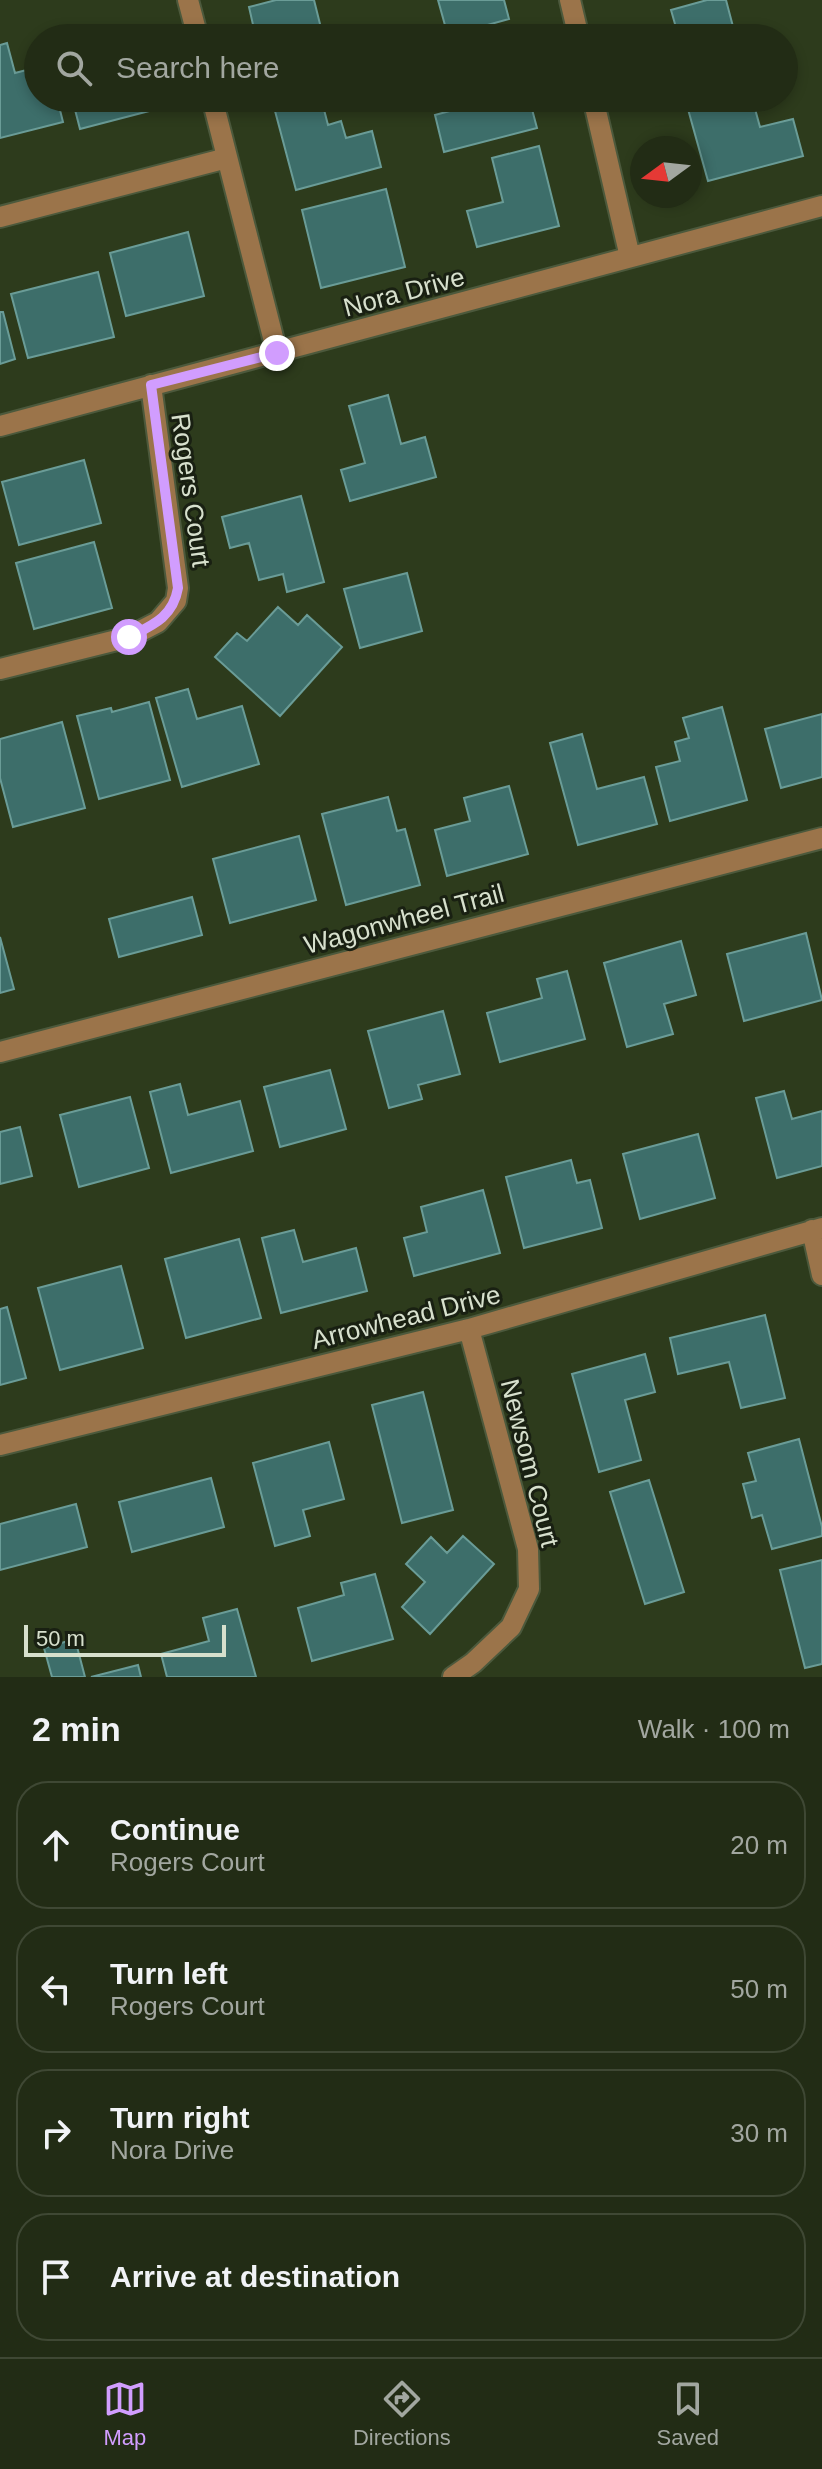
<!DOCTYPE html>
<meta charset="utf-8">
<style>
:root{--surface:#222c15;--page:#2e3822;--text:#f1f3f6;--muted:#a2a7a0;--line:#3f4834;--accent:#d19dfe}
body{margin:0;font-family:Arial,sans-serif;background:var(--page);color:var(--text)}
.compass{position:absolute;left:630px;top:136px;width:72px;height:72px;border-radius:50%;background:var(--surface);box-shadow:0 4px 12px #0003;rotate:255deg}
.scale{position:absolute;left:24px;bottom:20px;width:202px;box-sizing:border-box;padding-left:8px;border:4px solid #d7e0cd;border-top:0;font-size:22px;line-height:28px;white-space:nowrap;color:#d7e0cd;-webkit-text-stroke:6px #192012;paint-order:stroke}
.stop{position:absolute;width:24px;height:24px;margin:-18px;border:6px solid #d19dfe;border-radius:50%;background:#fff}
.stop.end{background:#d19dfe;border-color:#fff;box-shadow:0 2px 8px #0008}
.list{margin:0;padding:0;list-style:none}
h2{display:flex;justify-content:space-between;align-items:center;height:104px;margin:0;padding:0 32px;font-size:34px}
h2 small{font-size:26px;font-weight:400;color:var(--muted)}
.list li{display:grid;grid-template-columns:52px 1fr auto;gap:24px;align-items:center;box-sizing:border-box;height:128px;margin:0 16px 16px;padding:0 16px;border:2px solid var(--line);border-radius:32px}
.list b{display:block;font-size:30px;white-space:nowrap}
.list p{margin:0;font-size:26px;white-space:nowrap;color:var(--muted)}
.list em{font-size:26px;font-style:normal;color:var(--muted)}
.icon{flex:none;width:44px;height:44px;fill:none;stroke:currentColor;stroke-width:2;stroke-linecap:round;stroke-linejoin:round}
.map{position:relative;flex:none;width:822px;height:1677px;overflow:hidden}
.search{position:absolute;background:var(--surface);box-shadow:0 4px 12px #0003;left:24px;right:24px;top:24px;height:88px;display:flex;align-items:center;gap:20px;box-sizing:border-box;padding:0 28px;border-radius:44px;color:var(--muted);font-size:30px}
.sheet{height:680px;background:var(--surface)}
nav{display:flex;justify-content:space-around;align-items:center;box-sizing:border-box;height:112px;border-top:2px solid var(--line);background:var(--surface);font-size:22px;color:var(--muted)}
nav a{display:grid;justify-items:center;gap:4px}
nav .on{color:var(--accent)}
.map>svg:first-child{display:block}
.building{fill:#3d6e6a;stroke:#6a9c97;stroke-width:2}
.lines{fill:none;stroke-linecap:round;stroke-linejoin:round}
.minor-casing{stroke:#4c593c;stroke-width:24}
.minor{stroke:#9b744a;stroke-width:20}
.route{stroke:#d19dfe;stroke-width:10}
.labels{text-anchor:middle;stroke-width:6;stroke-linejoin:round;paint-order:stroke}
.street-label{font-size:26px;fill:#d7e0cd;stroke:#192012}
</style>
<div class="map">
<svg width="822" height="1677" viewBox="0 0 822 1677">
<rect width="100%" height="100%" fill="#2d3b1c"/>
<!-- building -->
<path class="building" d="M276,0h38l9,36 32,-8 2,10h-101l-7,-31z
M438,0h66l5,19 -61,17z
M707,0h19l10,38h-57l-8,-28z
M135,28l3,10h-38z
M7,43l8,30 23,-6v31h19l6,24 -63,16v-93z
M72,98h82l3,11 -77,20z
M321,98l7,27 13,-4 5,17 26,-7 9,36 -85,23 -21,-79z
M477,98h52l8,30 -93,24 -9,-37 44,-12z
M701,98h51l8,29 33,-8 10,37 -95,25 -22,-79z
M539,146l20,80 -82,21 -10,-36 36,-9 -11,-44z
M386,189l19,78 -84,21 -19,-78z
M188,232l16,64 -78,20 -16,-63z
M98,272l16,65 -86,21 -17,-64z
M0,312h3l12,47 -15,5z
M388,395l13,49 24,-7 11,40 -86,24 -9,-31 24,-7 -16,-57z
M84,460l17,63 -82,22 -17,-63z
M301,496l23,86 -37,10 -4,-18 -24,6 -10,-37 -19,5 -8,-31z
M94,542l18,66 -78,21 -18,-66z
M407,573l15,58 -62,17 -16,-59z
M278,607l20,18 9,-10 35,32 -62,69 -65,-59 22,-24 10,8z
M188,689l9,30 45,-13 17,58 -77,23 -26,-89z
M149,702l21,78 -71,19 -22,-83 34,-8 1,4z
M722,707l25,93 -77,21 -14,-54 24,-6 -5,-19 14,-4 -6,-20z
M822,714v63l-41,11 -16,-59z
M62,722l23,86 -72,19 -13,-49v-39z
M582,734l15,55 47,-12 13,47 -79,21 -28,-102z
M509,786l19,68 -81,22 -12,-46 35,-9 -6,-23z
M388,797l9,34 8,-2 15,56 -74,20 -24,-91z
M299,836l17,64 -86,23 -17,-64z
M192,897l10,38 -83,22 -10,-38z
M806,933l16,67 -78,21 -17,-67z
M0,937l14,52 -14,4z
M681,941l15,54 -32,9 9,30 -46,13 -23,-84z
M567,971l18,68 -85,23 -13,-49 55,-15 -5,-19z
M443,1011l17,63 -42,11 4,14 -33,9 -21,-77z
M330,1070l16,59 -66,18 -16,-60z
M180,1084l8,31 52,-14 13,50 -82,22 -21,-81z
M784,1091l8,28 30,-8v55l-45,12 -21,-80z
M130,1097l19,71 -70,19 -19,-72z
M20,1127l12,49 -32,8v-52z
M698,1134l17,64 -75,21 -17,-65z
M571,1160l6,23 13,-3 12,48 -78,20 -18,-71z
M483,1190l17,63 -86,23 -10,-38 23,-6 -6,-25z
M294,1230l9,32 53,-14 11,43 -86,22 -19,-75z
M239,1239l22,79 -75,20 -21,-79z
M121,1266l22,82 -83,22 -22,-82z
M7,1307l19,71 -26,7v-76z
M765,1315l20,83 -44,10 -12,-46 -51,12 -8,-36z
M645,1354l10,38 -30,8 16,60 -42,12 -27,-98z
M423,1392l30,118 -51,13 -30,-118z
M799,1439l23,88v9l-50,13 -10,-34 -10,3 -9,-34 13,-3 -8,-28z
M329,1442l15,57 -41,11 7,26 -35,10 -22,-83z
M211,1478l13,49 -92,25 -13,-50z
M649,1480l35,112 -39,12 -35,-112z
M76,1504l11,43 -87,23v-46z
M463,1536l31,28 -64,70 -28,-27 23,-25 -19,-18 25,-27 16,16z
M822,1560v104l-17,4 -25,-98z
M375,1574l18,65 -81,22 -14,-53 46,-13 -3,-12z
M237,1609l19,68h-89l-6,-23 48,-13 -6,-23z
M75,1639l10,38h-33l-8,-29z
M138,1665l3,12h-50z"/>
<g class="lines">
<!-- minor casing -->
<g class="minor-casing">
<path id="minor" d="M188,0l10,38
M570,0l9,38
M212,98l65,255
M593,98l37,159
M0,217l227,-59
M0,426l822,-220
M0,669l129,-32 29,-15 18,-21 2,-13 -27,-203
M0,1052l822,-214
M812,1230l10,45
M0,1445l469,-116 353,-101
M453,1677l20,-14 38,-36 18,-38 -1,-40 -59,-220"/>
</g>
<!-- minor -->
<use href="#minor" class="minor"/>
</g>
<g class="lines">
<!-- route -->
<path class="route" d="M129,637c24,-12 44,-20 49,-49l-27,-203 126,-32"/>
</g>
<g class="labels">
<!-- street labels -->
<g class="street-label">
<text transform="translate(404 292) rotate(-15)" y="9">Nora Drive</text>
<text transform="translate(191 490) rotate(82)" y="9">Rogers Court</text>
<text transform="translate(404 919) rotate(-15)" y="9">Wagonwheel Trail</text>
<text transform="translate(406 1317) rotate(-14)" y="9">Arrowhead Drive</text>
<text transform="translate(530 1463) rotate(76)" y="9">Newsom Court</text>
</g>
</g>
</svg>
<svg class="compass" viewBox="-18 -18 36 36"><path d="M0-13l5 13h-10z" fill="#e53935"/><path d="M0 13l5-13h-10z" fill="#a2a7a0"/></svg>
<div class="scale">50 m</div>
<div class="stop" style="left:129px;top:637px"></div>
<div class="stop end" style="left:277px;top:353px"></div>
<div class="search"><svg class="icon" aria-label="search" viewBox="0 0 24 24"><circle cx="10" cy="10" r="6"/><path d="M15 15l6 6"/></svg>Search here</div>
</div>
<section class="sheet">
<h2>2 min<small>Walk · 100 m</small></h2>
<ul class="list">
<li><svg class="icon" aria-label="ahead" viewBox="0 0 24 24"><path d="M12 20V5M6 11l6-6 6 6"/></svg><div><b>Continue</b><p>Rogers Court</p></div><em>20 m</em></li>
<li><svg class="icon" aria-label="left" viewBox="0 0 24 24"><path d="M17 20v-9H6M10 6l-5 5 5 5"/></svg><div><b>Turn left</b><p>Rogers Court</p></div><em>50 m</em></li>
<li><svg class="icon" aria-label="right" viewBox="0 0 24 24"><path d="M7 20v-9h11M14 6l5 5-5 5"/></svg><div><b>Turn right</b><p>Nora Drive</p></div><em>30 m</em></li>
<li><svg class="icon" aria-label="arrive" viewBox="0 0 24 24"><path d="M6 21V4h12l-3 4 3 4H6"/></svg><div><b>Arrive at destination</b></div></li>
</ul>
</section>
<nav>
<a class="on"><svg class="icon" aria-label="map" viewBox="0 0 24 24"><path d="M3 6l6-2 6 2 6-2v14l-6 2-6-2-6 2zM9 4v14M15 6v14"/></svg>Map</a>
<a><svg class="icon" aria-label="directions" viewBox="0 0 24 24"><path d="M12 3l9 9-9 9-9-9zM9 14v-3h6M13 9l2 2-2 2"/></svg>Directions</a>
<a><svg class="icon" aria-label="saved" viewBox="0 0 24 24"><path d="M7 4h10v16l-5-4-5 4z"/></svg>Saved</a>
</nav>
